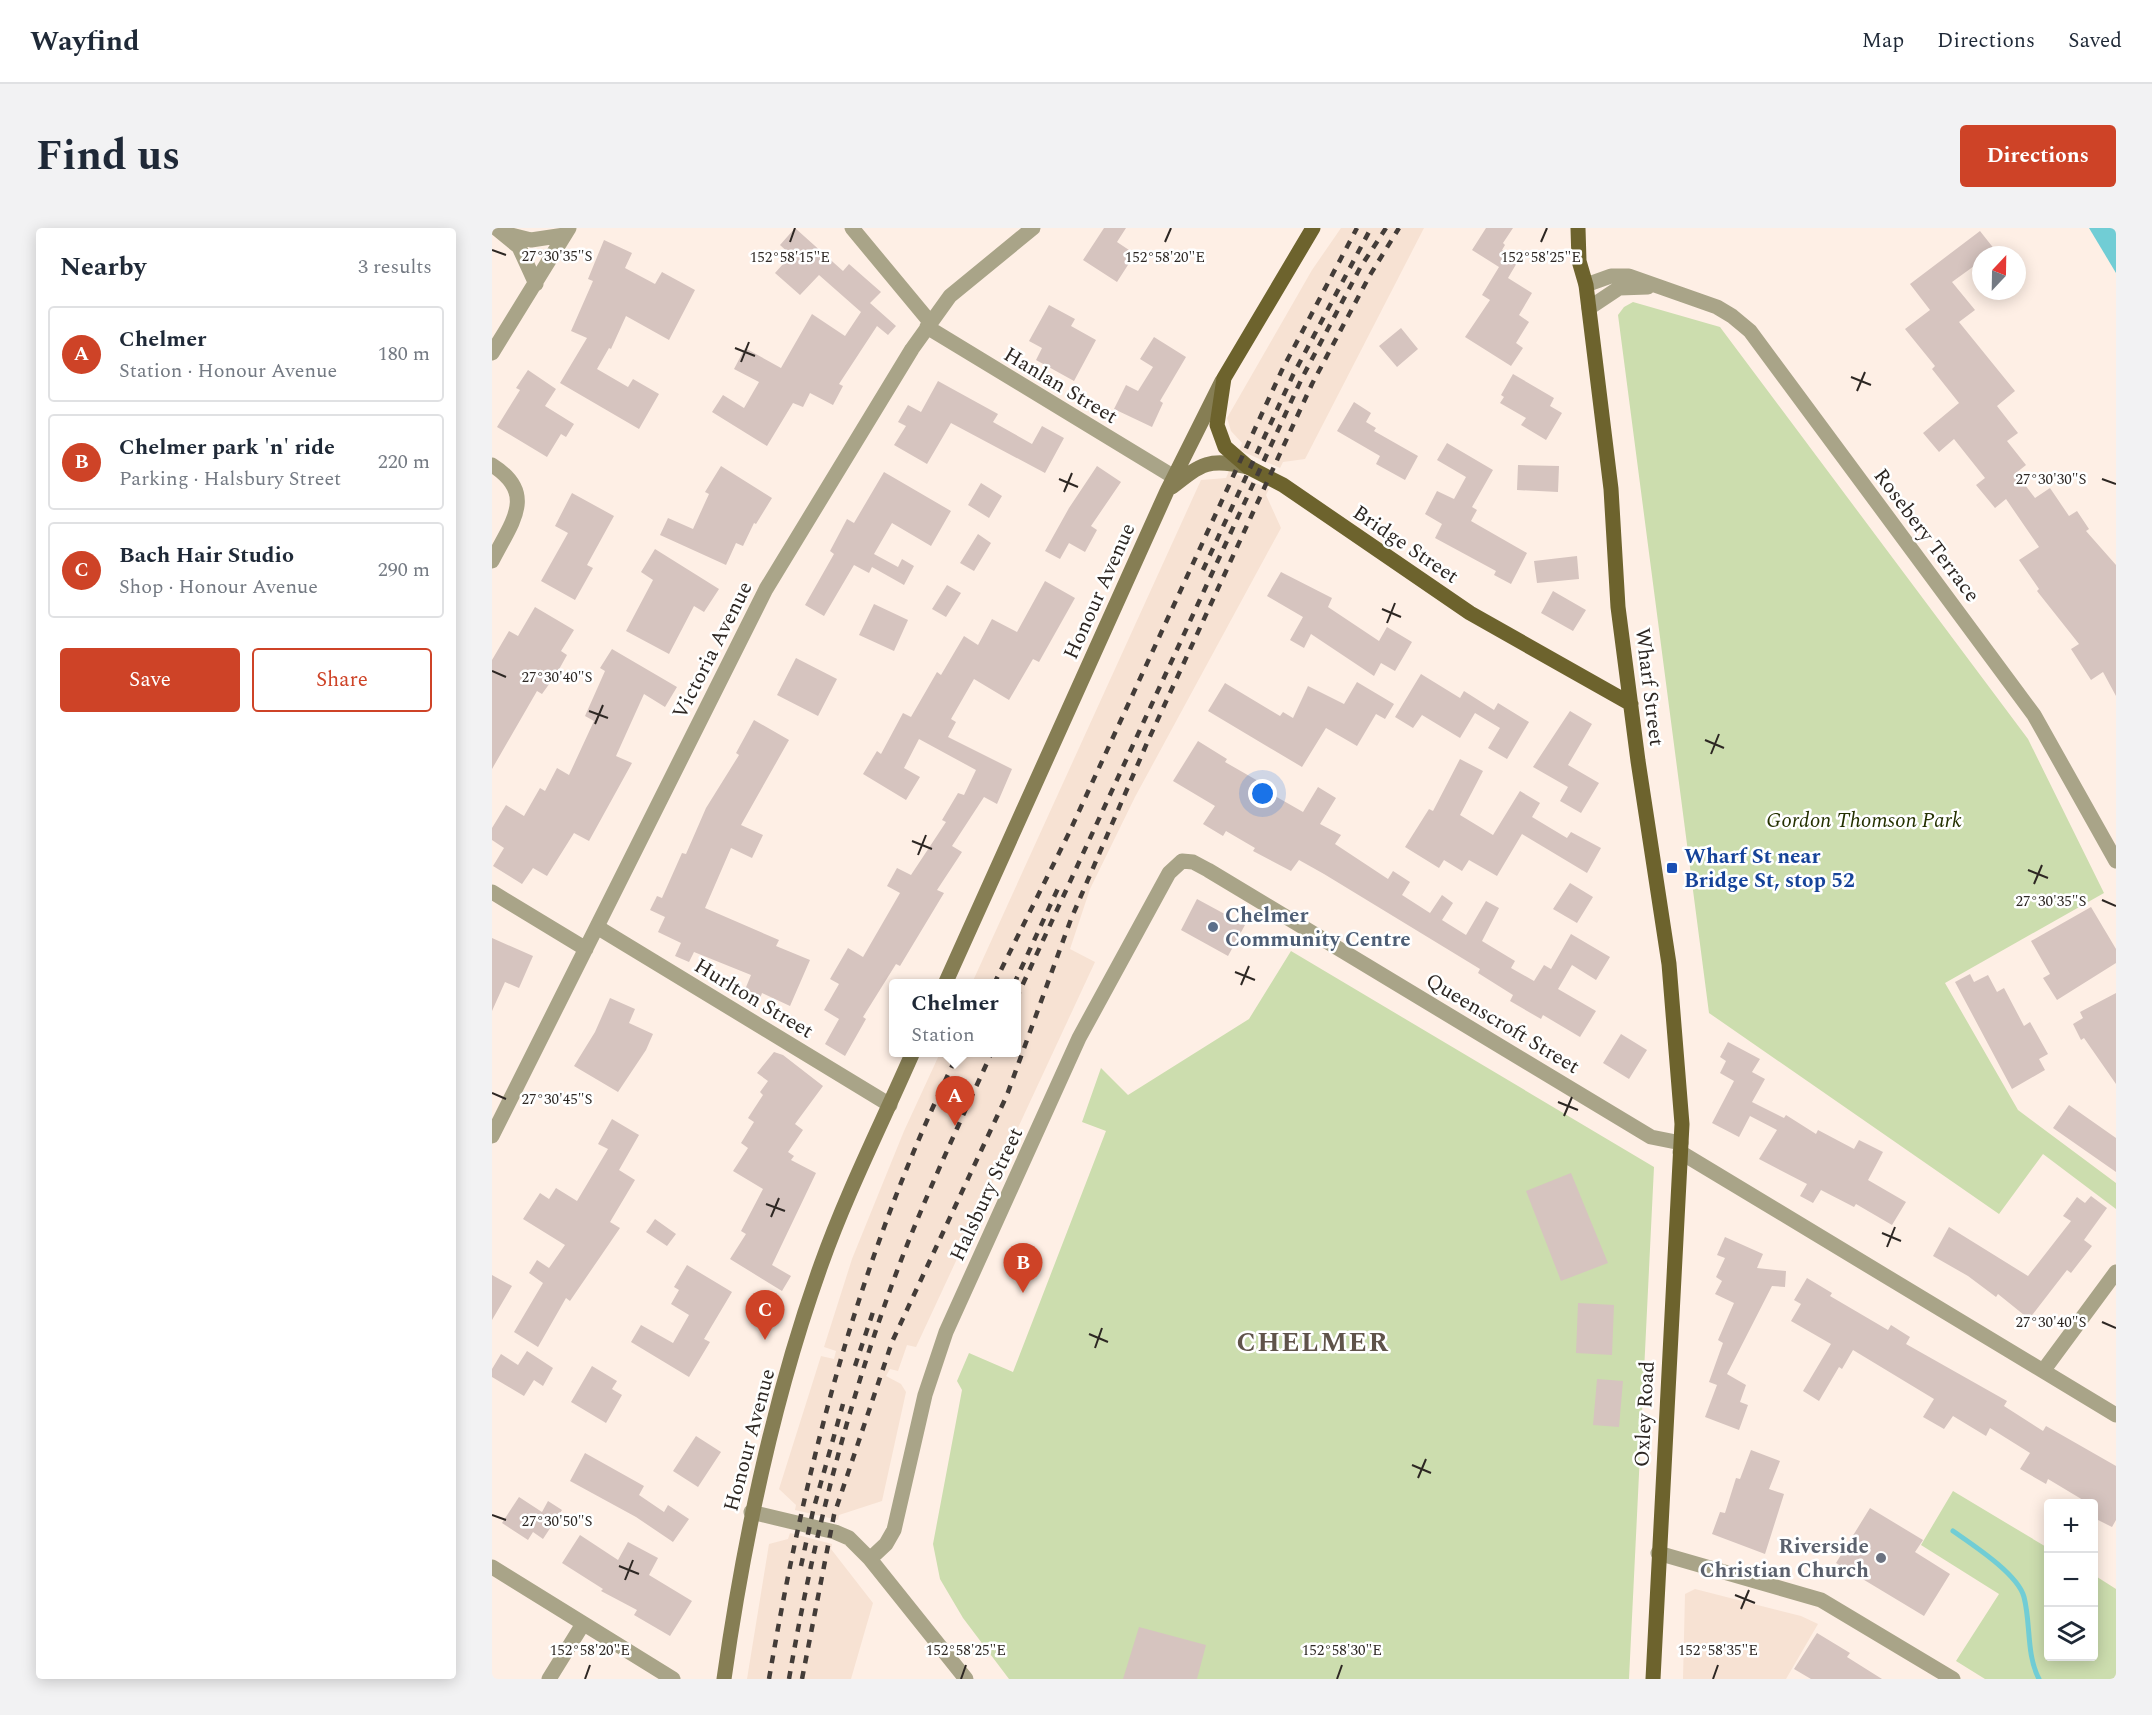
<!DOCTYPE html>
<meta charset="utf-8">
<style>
:root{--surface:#fff;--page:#f2f2f3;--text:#1f2937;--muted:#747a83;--line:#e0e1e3;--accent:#ce4327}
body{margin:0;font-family:Spectral,serif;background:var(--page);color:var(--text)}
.controls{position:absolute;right:18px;bottom:18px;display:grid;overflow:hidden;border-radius:6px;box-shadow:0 3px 15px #0003}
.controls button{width:54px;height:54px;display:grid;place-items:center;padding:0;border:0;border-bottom:2px solid var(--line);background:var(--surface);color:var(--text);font:30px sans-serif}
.compass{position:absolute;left:1480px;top:18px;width:54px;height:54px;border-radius:50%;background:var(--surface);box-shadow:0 3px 15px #0003;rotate:22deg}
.you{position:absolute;left:771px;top:566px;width:21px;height:21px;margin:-15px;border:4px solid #fff;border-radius:50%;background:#1a73e8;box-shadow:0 0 0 9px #1a73e833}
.badge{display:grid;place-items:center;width:39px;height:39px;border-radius:50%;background:var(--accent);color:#fff;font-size:20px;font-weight:700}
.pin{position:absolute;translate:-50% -50px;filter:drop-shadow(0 2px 3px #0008)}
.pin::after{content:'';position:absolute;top:32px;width:21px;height:18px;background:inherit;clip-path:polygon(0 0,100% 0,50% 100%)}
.popup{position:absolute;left:397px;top:751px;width:132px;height:78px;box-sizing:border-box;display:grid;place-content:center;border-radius:6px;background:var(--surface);filter:drop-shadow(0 2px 4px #0005);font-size:20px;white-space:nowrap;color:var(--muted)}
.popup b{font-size:22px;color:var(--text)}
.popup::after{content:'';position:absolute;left:50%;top:100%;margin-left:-12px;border:12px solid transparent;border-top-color:var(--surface)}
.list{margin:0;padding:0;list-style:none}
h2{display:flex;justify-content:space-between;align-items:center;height:78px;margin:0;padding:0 24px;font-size:26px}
h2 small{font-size:20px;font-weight:400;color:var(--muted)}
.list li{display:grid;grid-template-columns:39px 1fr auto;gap:18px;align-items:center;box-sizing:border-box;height:96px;margin:0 12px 12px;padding:0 12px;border:2px solid var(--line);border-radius:6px}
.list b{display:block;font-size:22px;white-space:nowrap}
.list p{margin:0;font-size:20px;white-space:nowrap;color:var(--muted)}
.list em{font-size:20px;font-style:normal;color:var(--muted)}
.actions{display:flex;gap:12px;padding:18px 24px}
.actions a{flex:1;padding:14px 0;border:2px solid var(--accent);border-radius:6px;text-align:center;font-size:21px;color:var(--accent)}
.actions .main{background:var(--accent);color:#fff}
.icon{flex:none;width:33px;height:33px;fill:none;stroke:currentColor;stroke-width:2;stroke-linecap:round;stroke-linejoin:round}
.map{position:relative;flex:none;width:1624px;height:1451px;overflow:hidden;border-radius:6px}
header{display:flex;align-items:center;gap:36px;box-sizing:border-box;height:84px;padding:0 30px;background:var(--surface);border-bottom:2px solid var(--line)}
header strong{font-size:28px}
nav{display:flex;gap:33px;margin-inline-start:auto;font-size:21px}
.intro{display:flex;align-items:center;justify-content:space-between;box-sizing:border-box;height:144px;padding:0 36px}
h1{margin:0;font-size:42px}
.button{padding:15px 27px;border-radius:6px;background:var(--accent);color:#fff;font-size:21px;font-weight:700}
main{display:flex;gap:36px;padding:0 36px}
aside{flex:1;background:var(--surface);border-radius:6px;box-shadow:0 3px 15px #0003}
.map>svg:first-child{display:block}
.built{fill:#f7e2d3}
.green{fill:#ccddae}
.water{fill:#71cdd5}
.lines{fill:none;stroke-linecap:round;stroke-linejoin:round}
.stream{stroke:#71cdd5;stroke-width:5}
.building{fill:#d6c4bf}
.street{stroke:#a9a488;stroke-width:15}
.secondary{stroke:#867e54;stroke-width:15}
.primary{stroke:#6d632d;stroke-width:15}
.rail{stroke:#433c38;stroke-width:4.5;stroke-dasharray:8 8;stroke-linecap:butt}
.ticks{fill:none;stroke:#2d2723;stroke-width:2}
.transit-dot{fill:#1a4fb4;stroke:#fff;stroke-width:2}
.service-dot{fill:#5c6f8a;stroke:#fff;stroke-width:2}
.worship-dot{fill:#6b7280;stroke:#fff;stroke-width:2}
.labels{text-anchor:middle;stroke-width:5;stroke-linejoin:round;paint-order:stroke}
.street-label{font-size:21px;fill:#2d2723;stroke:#fff}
.park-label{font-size:21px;font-style:italic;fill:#243101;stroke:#fff}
.transit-label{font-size:21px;font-weight:bold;fill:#164399;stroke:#fff;text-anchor:start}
.service-label{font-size:21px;font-weight:bold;fill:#4e5e75;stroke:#fff;text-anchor:start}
.worship-label{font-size:21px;font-weight:bold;fill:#5b616d;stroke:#fff;text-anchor:end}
.district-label{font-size:27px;font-weight:bold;letter-spacing:1.5px;fill:#5f534a;stroke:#fff}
.ticks-label{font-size:15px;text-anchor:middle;fill:#2d2723;stroke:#fff;stroke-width:5;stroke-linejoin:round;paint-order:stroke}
</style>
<header>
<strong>Wayfind</strong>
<nav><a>Map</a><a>Directions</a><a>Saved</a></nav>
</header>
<div class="intro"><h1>Find us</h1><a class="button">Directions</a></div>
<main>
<aside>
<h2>Nearby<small>3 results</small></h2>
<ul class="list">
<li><span class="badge">A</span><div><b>Chelmer</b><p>Station · Honour Avenue</p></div><em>180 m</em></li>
<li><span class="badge">B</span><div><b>Chelmer park 'n' ride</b><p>Parking · Halsbury Street</p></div><em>220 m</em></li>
<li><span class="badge">C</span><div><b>Bach Hair Studio</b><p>Shop · Honour Avenue</p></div><em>290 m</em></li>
</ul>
<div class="actions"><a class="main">Save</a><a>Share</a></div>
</aside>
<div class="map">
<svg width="1624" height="1451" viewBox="0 0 1624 1451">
<rect width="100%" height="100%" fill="#feefe5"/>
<!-- built -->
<path class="built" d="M849,0h83l-119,231 -22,3 -3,6 -41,-18 3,-7 -11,-12 -4,-13 85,-148z
M737,243l40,18 -3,6 15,33 -146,269 -45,92 -20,60 25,13 -179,385 -9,-2 -9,26 -8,-2 -4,7 15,8 5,8 -24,109 -43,14 -1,5 -43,-10 1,-5 -17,-16 42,-133 13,3 2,-8 -12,-4 28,-88 52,-128 36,-78 76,-1v-68l-44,-1 229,-503 25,-2z
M298,1305l42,11 -1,5 42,54 -22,76h-104l22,-135 19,-5z
M1203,1361l106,27 17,8 -32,55h-103l2,-85z"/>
<!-- green -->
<path class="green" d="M1141,74l87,25 308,412 76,154 -159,90 73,127 98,73v26l-73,-55 -44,60 -290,-201 -91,-698 6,-8z
M799,723l363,216 -25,512h-620l-46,-61 -23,-39 -7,-35 29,-154 -5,-9 12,-28 44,19 93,-241 -24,-9 19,-54 27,27 121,-76z
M1461,1263l95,57v108h46v-81l22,14v90h-131l-29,-18 43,-67 -78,-49z"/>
<!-- water -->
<path class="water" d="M1597,0h27v45z"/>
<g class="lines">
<!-- stream -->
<path class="stream" d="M1461,1303c20,14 65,43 71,66 7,27 2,57 15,82"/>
</g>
<!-- building -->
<path class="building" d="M303,0l48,43 6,-7 32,28 -11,11 26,23 -8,9 -11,-9 -38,58 4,2 -10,19 -23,-12 -7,14 -10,-4 -26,43 -55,-34 11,-17 21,13 15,-26 -25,-13 11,-21 36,20 31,-54 33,22 16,-24 -42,-37 -19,20 -25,-22 16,-18 -11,-10z
M612,0h22l-9,14 18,12 -18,28 -34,-22z
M994,0h27l-10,15 2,2 -3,5 16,11 -10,17 24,15 -13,22 10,7 -13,21 7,5 -12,18 -46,-29 25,-37 -8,-5 17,-28 -27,-17z
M1488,3l15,19 -6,5h-8v6l-29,21 23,28 -16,12 56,69 -18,15 21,27 -11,8 19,24 -10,8 19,25 15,-10 19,28 8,-5 12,18 -3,2 30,34v131l-13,-24 -12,8 -20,-31 8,-5 -42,-53 2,-2 -20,-29 20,-13 -33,-48 -11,9 -19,-23 9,-7 -31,-39 -15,13 -16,-19 36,-30 -27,-34 3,-3 -30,-37 25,-19 -20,-26z
M112,12l28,13 -7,15 30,16 7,-12 33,18 -26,50 -43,-24 -15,33 -2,-1 -12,21 31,18 5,-8 26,15 -20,35 -79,-46 27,-45 -16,-7 22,-50 -5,-2z
M557,77l26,14 -4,7 25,14 -22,41 -38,-21 6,-12 -13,-7z
M909,100l17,21 -21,18 -18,-21z
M662,109l32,20 -26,44 3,2 -11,24 -38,-18 12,-24 12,6 15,-24 -13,-8z
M36,142l28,19 -11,17 29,18 -8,13 -5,-3 -14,23 -50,-30 23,-37 -4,-2z
M1021,146l41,24 -4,8 12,7 -16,27 -25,-15 5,-7 -26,-15 4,-6 -3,-2z
M446,153l60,33 -5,8 39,22 10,-18 22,12 -19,35 -94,-50 -24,41 -33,-19 12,-19 -8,-4 10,-17 13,7z
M862,174l17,11 -5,9 10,6 -2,3 44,25 -13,24 -29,-16 4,-8 -43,-25z
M955,215l46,27 -21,37 5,3 -6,11 56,32 -16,31 -17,-9 2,-4 -61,-33 7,-14 -17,-10 12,-23 17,8 12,-22 -29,-17z
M1026,237l41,1 -1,26 -41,-2z
M229,238l51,32 -16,26 -2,-1 -11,23 -7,-3 -10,22 -66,-30 8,-17 25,11 16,-35 -4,-2z
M605,238l24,16 -30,44 6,4 -12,22 -16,-9 -9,16 -15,-8 24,-43z
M392,244l67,39 -20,35 -39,-23 -18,31 24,13 4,-8 12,7 -10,19 -32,-18 -3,6 -15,-8 -30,51 -19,-11 29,-51 -4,-3 17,-32 7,4z
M489,255l21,13 -13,22 -21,-13z
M80,265l42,23 -27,49 6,3 -18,32 -34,-19 27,-48 -13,-7z
M486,306l13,9 -17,28 -14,-8z
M163,321l64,40 -15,23 -10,-6 -25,48 -43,-23 27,-51 -12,-8z
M1085,328l2,23 -42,4 -3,-22z
M789,344l51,26 -4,9 51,34 8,-14 25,15 -17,29 -14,-8 -7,13 -63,-42 -7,14 -14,-8 13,-23 -36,-21z
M553,353l30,17 -36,64 -6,-3 -24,41 -35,-21 -23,40 5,3 -8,15 64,32 -15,35 -13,-7 -32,49 10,6 -25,38 7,3 -44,73 -4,-2 -33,53 3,2 -21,37 -20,-12 14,-25 -15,-9 15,-26 -9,-5 18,-31 15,9 37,-64 -13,-7 10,-18 14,7 35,-53 -4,-2 16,-27 6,2 12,-25 -57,-31 -15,29 16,9 -14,23 -43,-26 14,-23 4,3 22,-41 8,4 26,-45 4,3 23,-39 14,9 14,-26 25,13z
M455,357l14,8 -15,24 -14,-8z
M1061,363l33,19 -13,21 -32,-18z
M382,376l34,16 -14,31 -35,-16z
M43,379l39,23 -13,21 6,4 -10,18 -15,21 -5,-3 -45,78v-109l17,-29 9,5z
M120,421l65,38 -12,20 -21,-13 -28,62 16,7 -43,78 -15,-8 -27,43 -14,-8 -11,16 -29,-18 11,-18 -12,-8v-12l14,-23 18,11 16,-28 5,3 12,-23 12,7 25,-54 -9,-5 20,-45 -5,-3z
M304,430l41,21 -19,37 -41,-21z
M929,446l39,24 4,-7 30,19 4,-7 31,19 -22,37 -19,-11 12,-20 -25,-15 -15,25 -38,-23 -9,13 -18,-11z
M865,454l37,22 -9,15 -9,-5 -19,32 -31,-18 -24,39 -94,-56 17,-28 55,33 3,-4 10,6 15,-32 36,18z
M1078,483l22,13 -24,41 31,18 -18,30 -21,-12 8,-14 -35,-20z
M262,492l35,20 -48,85 22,10 -11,23 -21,-10 -26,60 74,32 -3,6 34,14 -20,46 -28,-13 -4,11 -16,-7 9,-22 -57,-23 -5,10 -14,-6 6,-13 -23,-11 7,-15 -15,-7 7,-14 5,2 20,-45 4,1 20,-46 33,-53 -3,-2z
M706,513l29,18 -2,3 52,30 -2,4 28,16 15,-25 18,11 -16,26 21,11 -6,9 53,35 5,-8 17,11 -8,13 28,18 12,-18 11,8 -11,17 24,15 20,-34 13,7 -17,33 33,20 -4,7 23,13 10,-16 7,4 20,-35 39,23 -14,23 -24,-15 -14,24 38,22 -16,26 -37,-22 -2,4 -31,-18 3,-6 -35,-22 2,-4 -156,-95 -25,-14 -8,11 -38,-20 2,-3 -29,-17 -3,5 -20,-12 12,-18 -42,-25z
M968,531l23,12 -23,44 33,20 27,-44 20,12 -8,14 35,21 4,-6 30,16 -14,25 -65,-39 -25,42 -28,-16 -7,11 -18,-11 -5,8 -34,-21 24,-38 4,2z
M1078,655l23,14 -16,26 -24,-14z
M705,671l48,26 -17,31 -47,-26z
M1599,679l25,42v14l-59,37 -14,-22 7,-4 -19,-33z
M0,710l41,18 -14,32 -14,-6 -13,29z
M1478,746l4,8 14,-7 9,17 7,-4 20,38 6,-4 18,32 -9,5 6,11 -33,19 -57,-107z
M1624,765v91l-32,-46 -3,2 -8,-16 10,-6 -3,-6z
M118,770l25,11 -6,14 24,11 -7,16 -28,42 -44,-26 21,-34z
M1129,806l26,16 -18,29 -26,-16z
M1236,814l32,17 -8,13 13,7 -13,23 32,16 2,-3 30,19 2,-4 36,19 5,-9 24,12 -15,28 38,22 -14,23 -36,-21 -2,3 -33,-17 -8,13 -13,-7 7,-12 -48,-25 18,-29 -27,-14 -11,21 -27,-14 22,-42 -14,-8 6,-12 -6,-4z
M282,824l9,3 40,31 -28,38 8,6 -15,22 6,4 -3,4 25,13 -44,92 19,11 -9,15 -52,-32 16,-25 -5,-3 22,-42 -30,-18 15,-23 -7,-5 13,-21 -6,-4 15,-23 -3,-3 8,-11 -11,-8z
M1577,877l47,33v34l-63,-44z
M120,891l27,16 -20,35 16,10 -25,42 10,6 -50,73 -4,-3 -28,49 -24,-15 29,-49 -14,-10 8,-13 12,8 16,-23 -42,-26 17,-26 9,6 7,-11 21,13 31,-52 -10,-5z
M1079,945l37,90 -47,18 -35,-90z
M1599,968l16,12 -23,32 8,6 -21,27 -4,-3 -38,49 -31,-25 -2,3 -28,-21 -35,-20 16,-29 79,49 43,-55 -8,-5 14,-19 8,6z
M163,991l21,15 -9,12 -21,-14z
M1233,1009l38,17 -6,14 29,3 -1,16 -13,-1 -45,88 19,11 -6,17 8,3 -9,25 -34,-13 12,-32 -8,-3 14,-39 -5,-3 16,-37 -19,-9 7,-13 -6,-4 9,-19 -8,-3z
M195,1037l45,27 -28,47 6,3 -21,35 -58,-35 10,-17 32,18 16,-28 -18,-11 8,-14 -5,-3z
M0,1047l20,11 -20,34z
M1315,1050l25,15 -2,3 58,34 3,-5 19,12 -4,7 101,57 -3,5 39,25 3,-5 70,40v54l-4,7 -18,-9v-15h-6l-40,-24 -2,5 -26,-15 10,-16 -40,-25 -4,8 -33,-20 -9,13 -21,-12 11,-18 -81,-49 -11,19 -3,-2 -20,34 -16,-10 28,-47 -40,-23 10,-17 -7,-4z
M1086,1075l36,2 -2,50 -36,-2z
M35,1123l26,17 -10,18 -9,-6 -10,16 -32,-19v-8l9,-15 17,11z
M100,1138l25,15 -5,8 10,6 -16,28 -35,-21z
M1105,1151l26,2 -4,46 -26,-2z
M204,1208l25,16 -23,35 -25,-16z
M1259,1222l29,11 -11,28 15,5 -19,60 -53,-20 8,-22 5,1 11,-35 4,1z
M93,1225l59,33 -5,9 25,17 4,-7 21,14 -16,23 -37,-25 -66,-36z
M27,1269l23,15 6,-11 14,9 -19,29 -10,-7 -5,8 -26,-17z
M1378,1280l53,32 -8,12 35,22 -26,42 -88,-53z
M88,1307l38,25 10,-18 30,16 -9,17 43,26 -22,35 -36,-21 3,-5 -36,-19 2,-2 -41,-26z
M647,1399l67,18 -9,34h-74z
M1325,1405l33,20 -3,4 35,22h-71l-17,-10z"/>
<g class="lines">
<!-- street -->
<path class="street" d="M4,0l23,19 17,37
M360,0l78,94
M15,6l24,6 33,-5
M1094,57l25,-9h18l88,31 15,9 18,15 284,384 82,146
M1097,80l30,-20 29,-1
M435,99l247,150
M0,125l77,-125
M0,237c46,29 19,58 0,96
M0,664l94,57
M105,699l293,178
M0,908l274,-547 146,-240 38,-53 83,-68
M1188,924l436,263
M1551,1143l73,-99
M259,1284l84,20 14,6 21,21 96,120
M1166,1325l163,47 132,79
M378,1331l16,-15 8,-14 31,-135 21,-63 133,-294 90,-165 13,-12 11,1 15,8 443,267 30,6
M0,1339l181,112
M57,1451l34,-55"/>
<!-- secondary -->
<path class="secondary" d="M680,259c30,-24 37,-29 76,-20
M453,756l222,-493 55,-110
M232,1451c20,-141 49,-280 97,-414 26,-73 61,-142 92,-213"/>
<!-- primary -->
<path class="primary" d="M821,0l-89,150 -7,47 8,22 23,20 35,18 187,128 161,91
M1086,0l1,33 7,24 25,204 7,118 20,154 31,203 13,160 -29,555"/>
<!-- rail -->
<path class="rail" d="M711,342l90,-195 78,-147
M502,756l75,-151 213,-463 75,-142
M522,756l46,-100
M524,771l286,-621 58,-110 26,-40
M363,1138l18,-54
M309,1338l12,-55 30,-107
M277,1451c37,-217 92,-429 190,-627
M297,1451c22,-128 53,-253 96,-375 30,-86 69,-169 107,-252
M310,1451l32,-164 58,-173 115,-247 64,-176 76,-176 165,-359 58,-109 29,-47"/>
</g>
<!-- ticks -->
<path class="ticks" d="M298,14l5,-14M673,14l6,-14M1049,14l6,-14M0,22l14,5M243,120l20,8M249,134l8,-20M1359,149l20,8M1365,163l8,-19M567,251l19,8M1610,251l14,5M572,264l8,-19M890,381l19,8M895,395l8,-20M0,443l14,6M97,483l19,7M103,496l8,-19M1213,512l19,8M1219,526l8,-20M420,613l20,8M426,627l8,-20M1536,642l20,8M1542,656l8,-19M1610,672l14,6M743,744l20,8M749,757l8,-19M0,865l14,6M1066,874l20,8M1072,888l8,-19M274,976l19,7M279,989l8,-19M1390,1005l19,8M1395,1019l8,-20M1610,1094l14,6M597,1106l19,8M603,1120l7,-20M920,1237l19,8M926,1250l8,-19M0,1287l14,5M127,1338l20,8M133,1352l8,-20M1243,1367l20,8M1249,1381l8,-19M93,1451l5,-14M469,1451l5,-14M845,1451l5,-14M1221,1451l5,-14"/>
<!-- markers -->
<rect class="transit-dot" x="1174" y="634" width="12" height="12" rx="3"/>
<circle class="service-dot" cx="721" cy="699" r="6"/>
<circle class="worship-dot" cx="1389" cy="1330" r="6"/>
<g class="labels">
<!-- street labels -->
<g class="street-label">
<text transform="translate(569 157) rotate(31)" y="7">Hanlan Street</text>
<text transform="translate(1435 307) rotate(53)" y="7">Rosebery Terrace</text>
<text transform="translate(914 316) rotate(34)" y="7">Bridge Street</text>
<text transform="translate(607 363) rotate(-66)" y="7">Honour Avenue</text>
<text transform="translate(220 422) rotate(-63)" y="7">Victoria Avenue</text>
<text transform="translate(1158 459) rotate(83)" y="7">Wharf Street</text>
<text transform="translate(262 770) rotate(31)" y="7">Hurlton Street</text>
<text transform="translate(1011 795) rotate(31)" y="7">Queenscroft Street</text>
<text transform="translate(494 966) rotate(-65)" y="7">Halsbury Street</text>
<text transform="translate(1152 1186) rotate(-87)" y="7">Oxley Road</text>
<text transform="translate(257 1212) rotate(-75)" y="7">Honour Avenue</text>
</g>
<!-- park labels -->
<g class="park-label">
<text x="1372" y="599">Gordon Thomson Park</text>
</g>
<!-- transit labels -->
<g class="transit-label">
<text x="1192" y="635">Wharf St near<tspan x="1192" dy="24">Bridge St, stop 52</tspan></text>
</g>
<!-- service labels -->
<g class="service-label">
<text x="733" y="694">Chelmer<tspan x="733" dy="24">Community Centre</tspan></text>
</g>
<!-- worship labels -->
<g class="worship-label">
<text x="1377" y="1325">Riverside<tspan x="1377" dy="24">Christian Church</tspan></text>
</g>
<!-- district labels -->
<g class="district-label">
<text x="821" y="1123">CHELMER</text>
</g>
</g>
<g class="ticks-label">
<text x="65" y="33">27°30'35"S</text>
<text x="298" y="34">152°58'15"E</text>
<text x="673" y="34">152°58'20"E</text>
<text x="1049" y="34">152°58'25"E</text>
<text x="1559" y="256">27°30'30"S</text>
<text x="65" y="454">27°30'40"S</text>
<text x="1559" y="678">27°30'35"S</text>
<text x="65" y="876">27°30'45"S</text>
<text x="1559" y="1099">27°30'40"S</text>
<text x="65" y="1298">27°30'50"S</text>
<text x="98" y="1427">152°58'20"E</text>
<text x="474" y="1427">152°58'25"E</text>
<text x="850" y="1427">152°58'30"E</text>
<text x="1226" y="1427">152°58'35"E</text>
</g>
</svg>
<div class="controls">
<button>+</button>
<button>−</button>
<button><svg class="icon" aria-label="layers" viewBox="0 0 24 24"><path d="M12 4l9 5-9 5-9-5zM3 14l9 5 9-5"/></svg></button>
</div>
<svg class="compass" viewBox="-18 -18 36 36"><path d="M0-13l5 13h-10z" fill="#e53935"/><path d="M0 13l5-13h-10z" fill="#747a83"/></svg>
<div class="you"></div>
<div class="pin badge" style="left:463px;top:898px">A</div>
<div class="popup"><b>Chelmer</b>Station</div>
<div class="pin badge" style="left:531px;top:1065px">B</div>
<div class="pin badge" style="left:273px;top:1112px">C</div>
</div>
</main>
